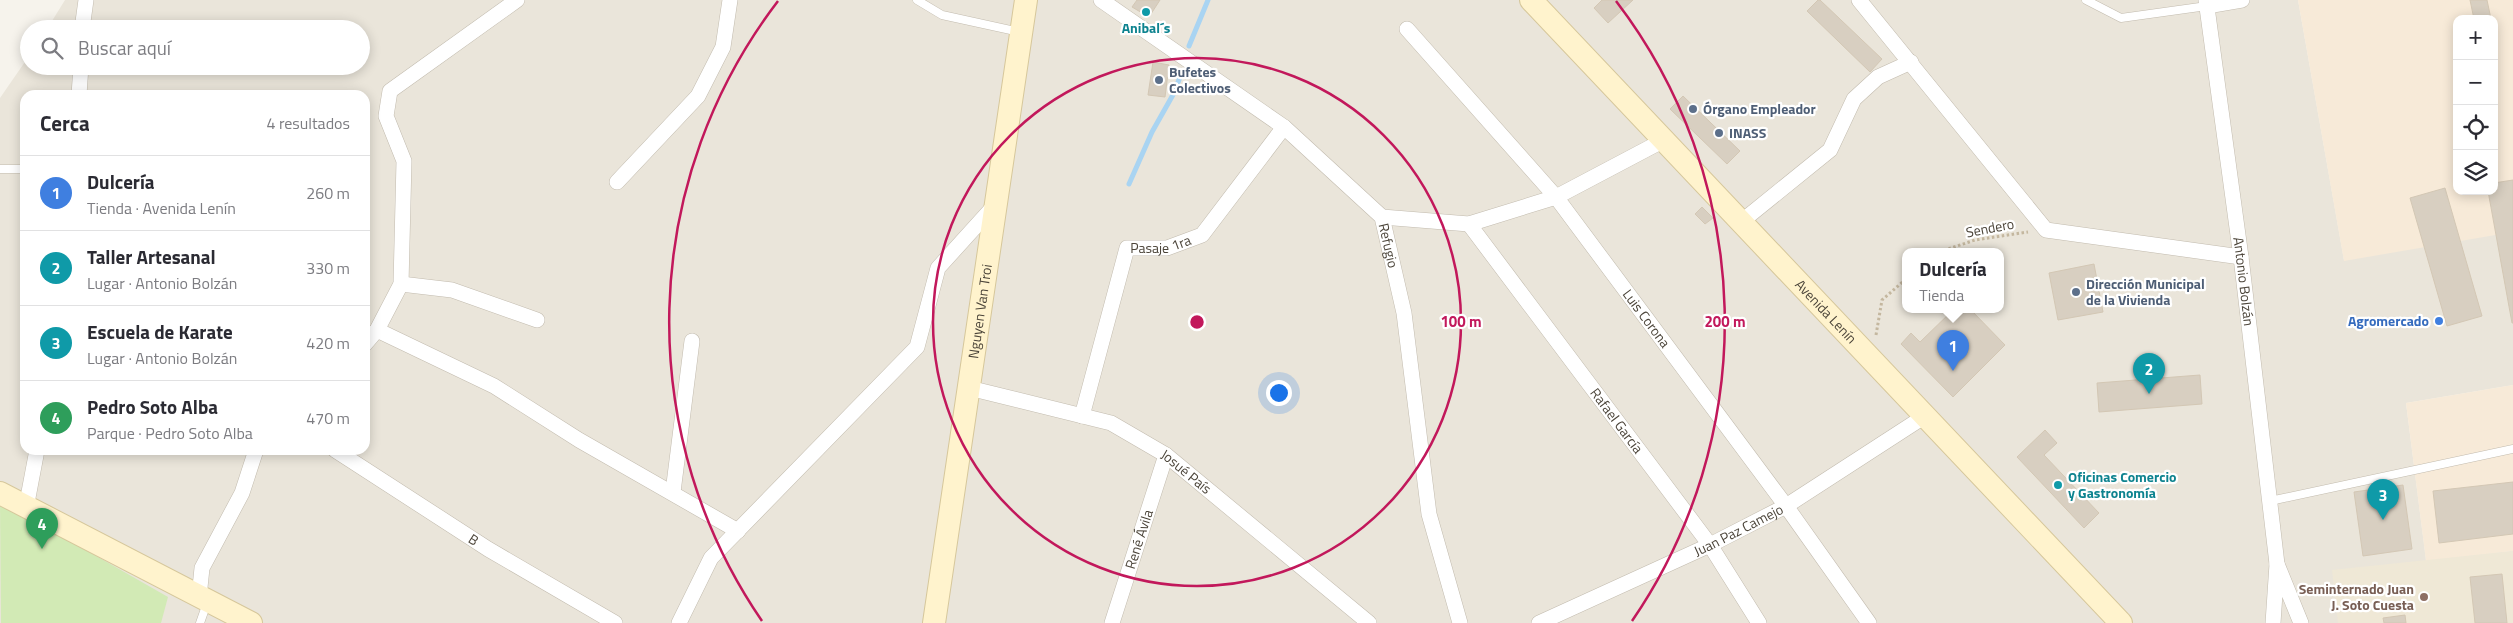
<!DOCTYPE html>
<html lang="es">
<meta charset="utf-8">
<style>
:root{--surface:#fff;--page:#f7f7f7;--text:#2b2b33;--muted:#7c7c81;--line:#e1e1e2;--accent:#d93025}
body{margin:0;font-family:"Titillium Web",sans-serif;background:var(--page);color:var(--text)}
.controls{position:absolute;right:15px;top:15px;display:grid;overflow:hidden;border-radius:10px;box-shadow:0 2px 12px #0003}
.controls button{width:45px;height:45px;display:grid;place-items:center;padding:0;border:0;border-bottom:1px solid var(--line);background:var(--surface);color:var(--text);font:25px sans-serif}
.you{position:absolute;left:1278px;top:392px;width:18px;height:18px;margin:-12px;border:4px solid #fff;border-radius:50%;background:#1a73e8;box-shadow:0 0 0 8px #1a73e833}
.badge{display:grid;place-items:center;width:32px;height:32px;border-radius:50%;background:var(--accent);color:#fff;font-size:16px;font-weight:700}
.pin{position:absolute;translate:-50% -41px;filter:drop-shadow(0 1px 2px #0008)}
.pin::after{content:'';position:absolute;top:26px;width:18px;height:15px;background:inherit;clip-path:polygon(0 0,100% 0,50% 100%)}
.popup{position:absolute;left:1902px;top:248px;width:102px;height:65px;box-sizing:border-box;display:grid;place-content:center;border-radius:10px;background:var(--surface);filter:drop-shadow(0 1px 4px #0005);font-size:16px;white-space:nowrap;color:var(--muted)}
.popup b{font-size:19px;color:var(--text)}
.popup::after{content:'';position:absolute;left:50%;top:100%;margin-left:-10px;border:10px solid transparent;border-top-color:var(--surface)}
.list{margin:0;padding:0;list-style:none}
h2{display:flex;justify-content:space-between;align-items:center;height:65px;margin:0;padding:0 20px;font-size:21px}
h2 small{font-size:16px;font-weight:400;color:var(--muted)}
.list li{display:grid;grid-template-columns:32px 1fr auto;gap:15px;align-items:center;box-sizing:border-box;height:75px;padding:0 20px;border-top:1px solid var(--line)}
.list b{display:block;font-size:19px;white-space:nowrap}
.list p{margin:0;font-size:16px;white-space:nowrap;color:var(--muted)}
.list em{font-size:16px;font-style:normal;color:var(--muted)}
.icon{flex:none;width:28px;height:28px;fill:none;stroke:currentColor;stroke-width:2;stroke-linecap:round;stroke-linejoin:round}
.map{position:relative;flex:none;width:2513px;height:623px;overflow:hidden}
.search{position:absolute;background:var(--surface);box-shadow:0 2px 12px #0003;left:20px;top:20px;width:350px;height:55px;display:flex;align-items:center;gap:12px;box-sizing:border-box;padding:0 18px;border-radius:28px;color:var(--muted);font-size:19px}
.panel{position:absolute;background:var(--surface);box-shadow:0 2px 12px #0003;left:20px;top:90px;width:350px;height:365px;border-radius:15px}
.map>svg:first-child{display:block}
.residential{fill:#eae5da;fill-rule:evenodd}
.commercial{fill:#f7ead8;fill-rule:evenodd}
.education{fill:#efe8d6}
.green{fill:#d2eab5}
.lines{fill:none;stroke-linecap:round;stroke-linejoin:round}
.stream{stroke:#a9d4f2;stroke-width:5}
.building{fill:#d8cfc1;stroke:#d3c7b4}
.lane-casing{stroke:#c2bbae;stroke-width:9}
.street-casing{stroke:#c2bbae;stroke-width:16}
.secondary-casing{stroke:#d6c79b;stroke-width:24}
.path{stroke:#c4b79f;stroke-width:3;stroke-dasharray:2.5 2.5;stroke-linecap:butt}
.lane{stroke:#fff;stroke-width:8}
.street{stroke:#fff;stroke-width:15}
.secondary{stroke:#fff3cd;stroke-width:22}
.ring{fill:none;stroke:#c2185b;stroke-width:2.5}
.culture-dot{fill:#0f9aa8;stroke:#fff;stroke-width:2}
.service-dot{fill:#5c6f8a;stroke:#fff;stroke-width:2}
.shop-dot{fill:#3f7fe0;stroke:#fff;stroke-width:2}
.education-dot{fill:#8d6e63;stroke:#fff;stroke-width:2}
.labels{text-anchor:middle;stroke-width:4.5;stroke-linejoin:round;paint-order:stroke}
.culture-label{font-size:14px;font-weight:bold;fill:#0d838f;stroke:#fff}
.service-label{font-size:14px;font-weight:bold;fill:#4e5e75;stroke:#fff;text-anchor:start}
.street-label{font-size:14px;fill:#4b4439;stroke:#fff}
.shop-label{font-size:14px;font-weight:bold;fill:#366cbe;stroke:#fff;text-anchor:end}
.education-label{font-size:14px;font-weight:bold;fill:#785e54;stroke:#fff;text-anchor:end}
.centre{fill:#c2185b;stroke:#fff;stroke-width:2.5}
.ring-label{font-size:15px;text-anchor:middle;font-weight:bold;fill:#c2185b;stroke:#fff;stroke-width:4.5;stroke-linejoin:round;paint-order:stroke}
</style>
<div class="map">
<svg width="2513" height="623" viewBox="0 0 2513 623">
<rect width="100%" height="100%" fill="#f6f3ec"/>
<!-- residential -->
<path class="residential" d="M65,0h2233l46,260 163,-28 6,33v120l-107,18 20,157 87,-9v72h-2513v-525l29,-42v10h332v-37h-314zM25,95h340v355h-340zM1906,252h94v58h-94z"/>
<!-- commercial -->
<path class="commercial" d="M2298,0h215v265l-6,-32 -163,28zM2457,19h37v172h-37z
M2513,385v166l-87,10 -20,-158z"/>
<!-- education -->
<path class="education" d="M2513,551v72h-175l-6,-53z"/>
<!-- green -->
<path class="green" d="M0,501l168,96 -7,26h-160z"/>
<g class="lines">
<!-- stream -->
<path class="stream" d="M1189,46l19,-46
M1129,184l23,-52 22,-39 6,-16"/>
</g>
<!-- building -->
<path class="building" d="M1137,0h23l-11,17 -17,-10z
M1602,0h31l-25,23 -14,-15z
M1818,0h2l62,59 -12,13 -63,-61z
M2470,0h17l4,19h-17z
M1153,62l16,3 -4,32 -17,-2z
M1683,96l57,55 -13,13 -57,-55z
M2513,180v143h-1l-24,-132h6v-8z
M2445,188l37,128 -35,10 -37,-128z
M1702,207l11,11 -8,6 -10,-10z
M2094,264l9,48 -45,8 -9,-47z
M1953,310h18l34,35 -52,52 -52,-53 10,-11 9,9z
M2200,375l2,29 -103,8 -2,-29z
M2045,430l12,13 -13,12 55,58 -15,15 -67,-71z
M2513,482v52l-74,9 -6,-52z
M2403,485l9,64 -49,7 -9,-64z
M2502,574l5,49h-32l-5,-46z
M2405,615l1,8h-22l-1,-5z"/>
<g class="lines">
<!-- lane casing -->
<g class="lane-casing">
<path id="lane" d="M917,0l25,15 78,17
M2086,0l35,18 86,-12
M0,169h25
M2270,501l243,-52
M200,623l7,-20"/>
</g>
<!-- street casing -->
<g class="street-casing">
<g id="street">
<path id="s1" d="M1101,0l183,127 98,90 22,96 25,201 31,109"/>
<path d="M1859,0l187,230 195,27"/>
<path id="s2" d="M2206,0l35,257 36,307"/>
<path d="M2207,6l35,-6"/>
<path d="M82,29l4,-29"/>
<path id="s3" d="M1407,29l149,168 230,309 83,117"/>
<path d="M79,95l2,-29"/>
<path d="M617,182l81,-86 25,-49 7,-47"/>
<path d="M1382,217l87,7 87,-27 108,-57"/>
<path d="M1741,222l89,-72 24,-51 24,-22 33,-15"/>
<path id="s4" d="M1469,224l241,321 49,78"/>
<path d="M401,284l51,6 85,30"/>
<path d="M377,330l117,56 85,54 159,91"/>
<path d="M365,344l12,-14 24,-46 3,-123 -18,-45 4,-25 127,-91"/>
<path id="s5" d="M969,388l142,35 55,32 203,168"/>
<path id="s6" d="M1082,416l45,-168h40l35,-13 82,-108"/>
<path id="s7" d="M335,450l153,99 127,74"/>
<path d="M673,492l19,-151"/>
<path d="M26,508l11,-58"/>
<path d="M199,597l3,-29 40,-75 14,-43"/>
<path d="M679,623l32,-65 206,-211 21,-79 57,-63"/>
<path id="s8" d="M1112,623l54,-168"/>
<path id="s9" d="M1539,623l171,-78 76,-39 139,-90"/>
<path d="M2273,623l4,-59 24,59"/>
</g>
</g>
<!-- secondary casing -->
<g class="secondary-casing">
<g id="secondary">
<path id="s10" d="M1531,0l590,623"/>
<path d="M0,493l251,130"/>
<path id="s11" d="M934,623l92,-623"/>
</g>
</g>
<!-- path -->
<path class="path" d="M1939,252l36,-12 53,-8
M1876,335l6,-35 24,-21"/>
<!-- lane -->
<use href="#lane" class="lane"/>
<!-- street -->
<use href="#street" class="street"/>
<!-- secondary -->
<use href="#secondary" class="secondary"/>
</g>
<!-- distance rings -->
<g class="ring">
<circle cx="1197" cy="322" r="264"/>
<path d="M762 621A528 528 0 0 1 778 1M1616 1A528 528 0 0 1 1632 621"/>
</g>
<!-- markers -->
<g class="culture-dot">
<circle cx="1146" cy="12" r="5"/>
<circle cx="2058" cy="485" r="5"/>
</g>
<g class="service-dot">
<circle cx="1159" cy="80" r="5"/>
<circle cx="1693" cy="109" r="5"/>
<circle cx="1719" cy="133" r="5"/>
<circle cx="2076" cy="292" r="5"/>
</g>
<circle class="shop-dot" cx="2439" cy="321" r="5"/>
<circle class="education-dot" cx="2424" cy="597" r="5"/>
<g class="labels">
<!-- culture labels -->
<g class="culture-label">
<text x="1146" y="33">Anibal´s</text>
<text x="2068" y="482" text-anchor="start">Oficinas Comercio<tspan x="2068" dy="16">y Gastronomía</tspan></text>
</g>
<!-- service labels -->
<g class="service-label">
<text x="1169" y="77">Bufetes<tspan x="1169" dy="16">Colectivos</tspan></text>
<text x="1703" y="114">Órgano Empleador</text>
<text x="1729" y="138">INASS</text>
<text x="2086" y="289">Dirección Municipal<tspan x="2086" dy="16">de la Vivienda</tspan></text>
</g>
<!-- street labels -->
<g class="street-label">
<text transform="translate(1990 228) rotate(-11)" y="5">Sendero</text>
<text dy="5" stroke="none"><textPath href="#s6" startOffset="208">Pasaje 1ra</textPath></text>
<text dy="5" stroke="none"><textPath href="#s1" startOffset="385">Refugio</textPath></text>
<text dy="5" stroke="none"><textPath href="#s2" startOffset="284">Antonio Bolzán</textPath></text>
<text dy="5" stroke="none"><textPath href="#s10" startOffset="429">Avenida Lenín</textPath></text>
<text dy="5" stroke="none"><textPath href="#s11" startOffset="315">Nguyen Van Troi</textPath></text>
<text dy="5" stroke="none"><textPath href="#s3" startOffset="376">Luis Corona</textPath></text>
<text dy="5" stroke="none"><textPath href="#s4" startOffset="246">Rafael García</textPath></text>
<text dy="5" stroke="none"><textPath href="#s5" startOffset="236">Josué País</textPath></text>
<text dy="5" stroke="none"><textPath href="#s9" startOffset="220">Juan Paz Camejo</textPath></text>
<text dy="5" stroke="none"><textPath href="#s8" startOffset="88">René Ávila</textPath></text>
<text dy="5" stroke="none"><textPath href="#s7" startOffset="165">B</textPath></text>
</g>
<!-- shop labels -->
<g class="shop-label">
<text x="2429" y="326">Agromercado</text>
</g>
<!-- education labels -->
<g class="education-label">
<text x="2414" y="594">Seminternado Juan<tspan x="2414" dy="16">J. Soto Cuesta</tspan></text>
</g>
</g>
<circle cx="1197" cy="322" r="8" class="centre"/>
<g class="ring-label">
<text x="1461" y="327">100 m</text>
<text x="1725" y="327">200 m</text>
</g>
</svg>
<div class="controls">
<button>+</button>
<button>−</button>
<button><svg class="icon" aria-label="locate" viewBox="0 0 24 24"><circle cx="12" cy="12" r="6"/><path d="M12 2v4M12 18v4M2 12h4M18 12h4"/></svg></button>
<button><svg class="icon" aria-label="layers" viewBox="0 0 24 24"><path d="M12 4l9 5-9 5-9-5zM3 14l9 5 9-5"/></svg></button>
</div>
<div class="you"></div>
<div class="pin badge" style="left:1953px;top:371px;background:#3f7fe0">1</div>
<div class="popup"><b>Dulcería</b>Tienda</div>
<div class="pin badge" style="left:2149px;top:394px;background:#0f9aa8">2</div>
<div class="pin badge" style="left:2383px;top:520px;background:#0f9aa8">3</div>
<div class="pin badge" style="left:42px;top:549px;background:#2e9e5b">4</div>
<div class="search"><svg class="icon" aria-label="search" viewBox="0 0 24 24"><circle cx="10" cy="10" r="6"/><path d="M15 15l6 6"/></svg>Buscar aquí</div>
<section class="panel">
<h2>Cerca<small>4 resultados</small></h2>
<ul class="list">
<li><span class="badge" style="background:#3f7fe0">1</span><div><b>Dulcería</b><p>Tienda · Avenida Lenín</p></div><em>260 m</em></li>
<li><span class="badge" style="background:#0f9aa8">2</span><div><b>Taller Artesanal</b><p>Lugar · Antonio Bolzán</p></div><em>330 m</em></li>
<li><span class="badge" style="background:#0f9aa8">3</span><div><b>Escuela de Karate</b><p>Lugar · Antonio Bolzán</p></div><em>420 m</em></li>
<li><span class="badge" style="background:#2e9e5b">4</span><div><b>Pedro Soto Alba</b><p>Parque · Pedro Soto Alba</p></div><em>470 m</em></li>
</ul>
</section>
</div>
